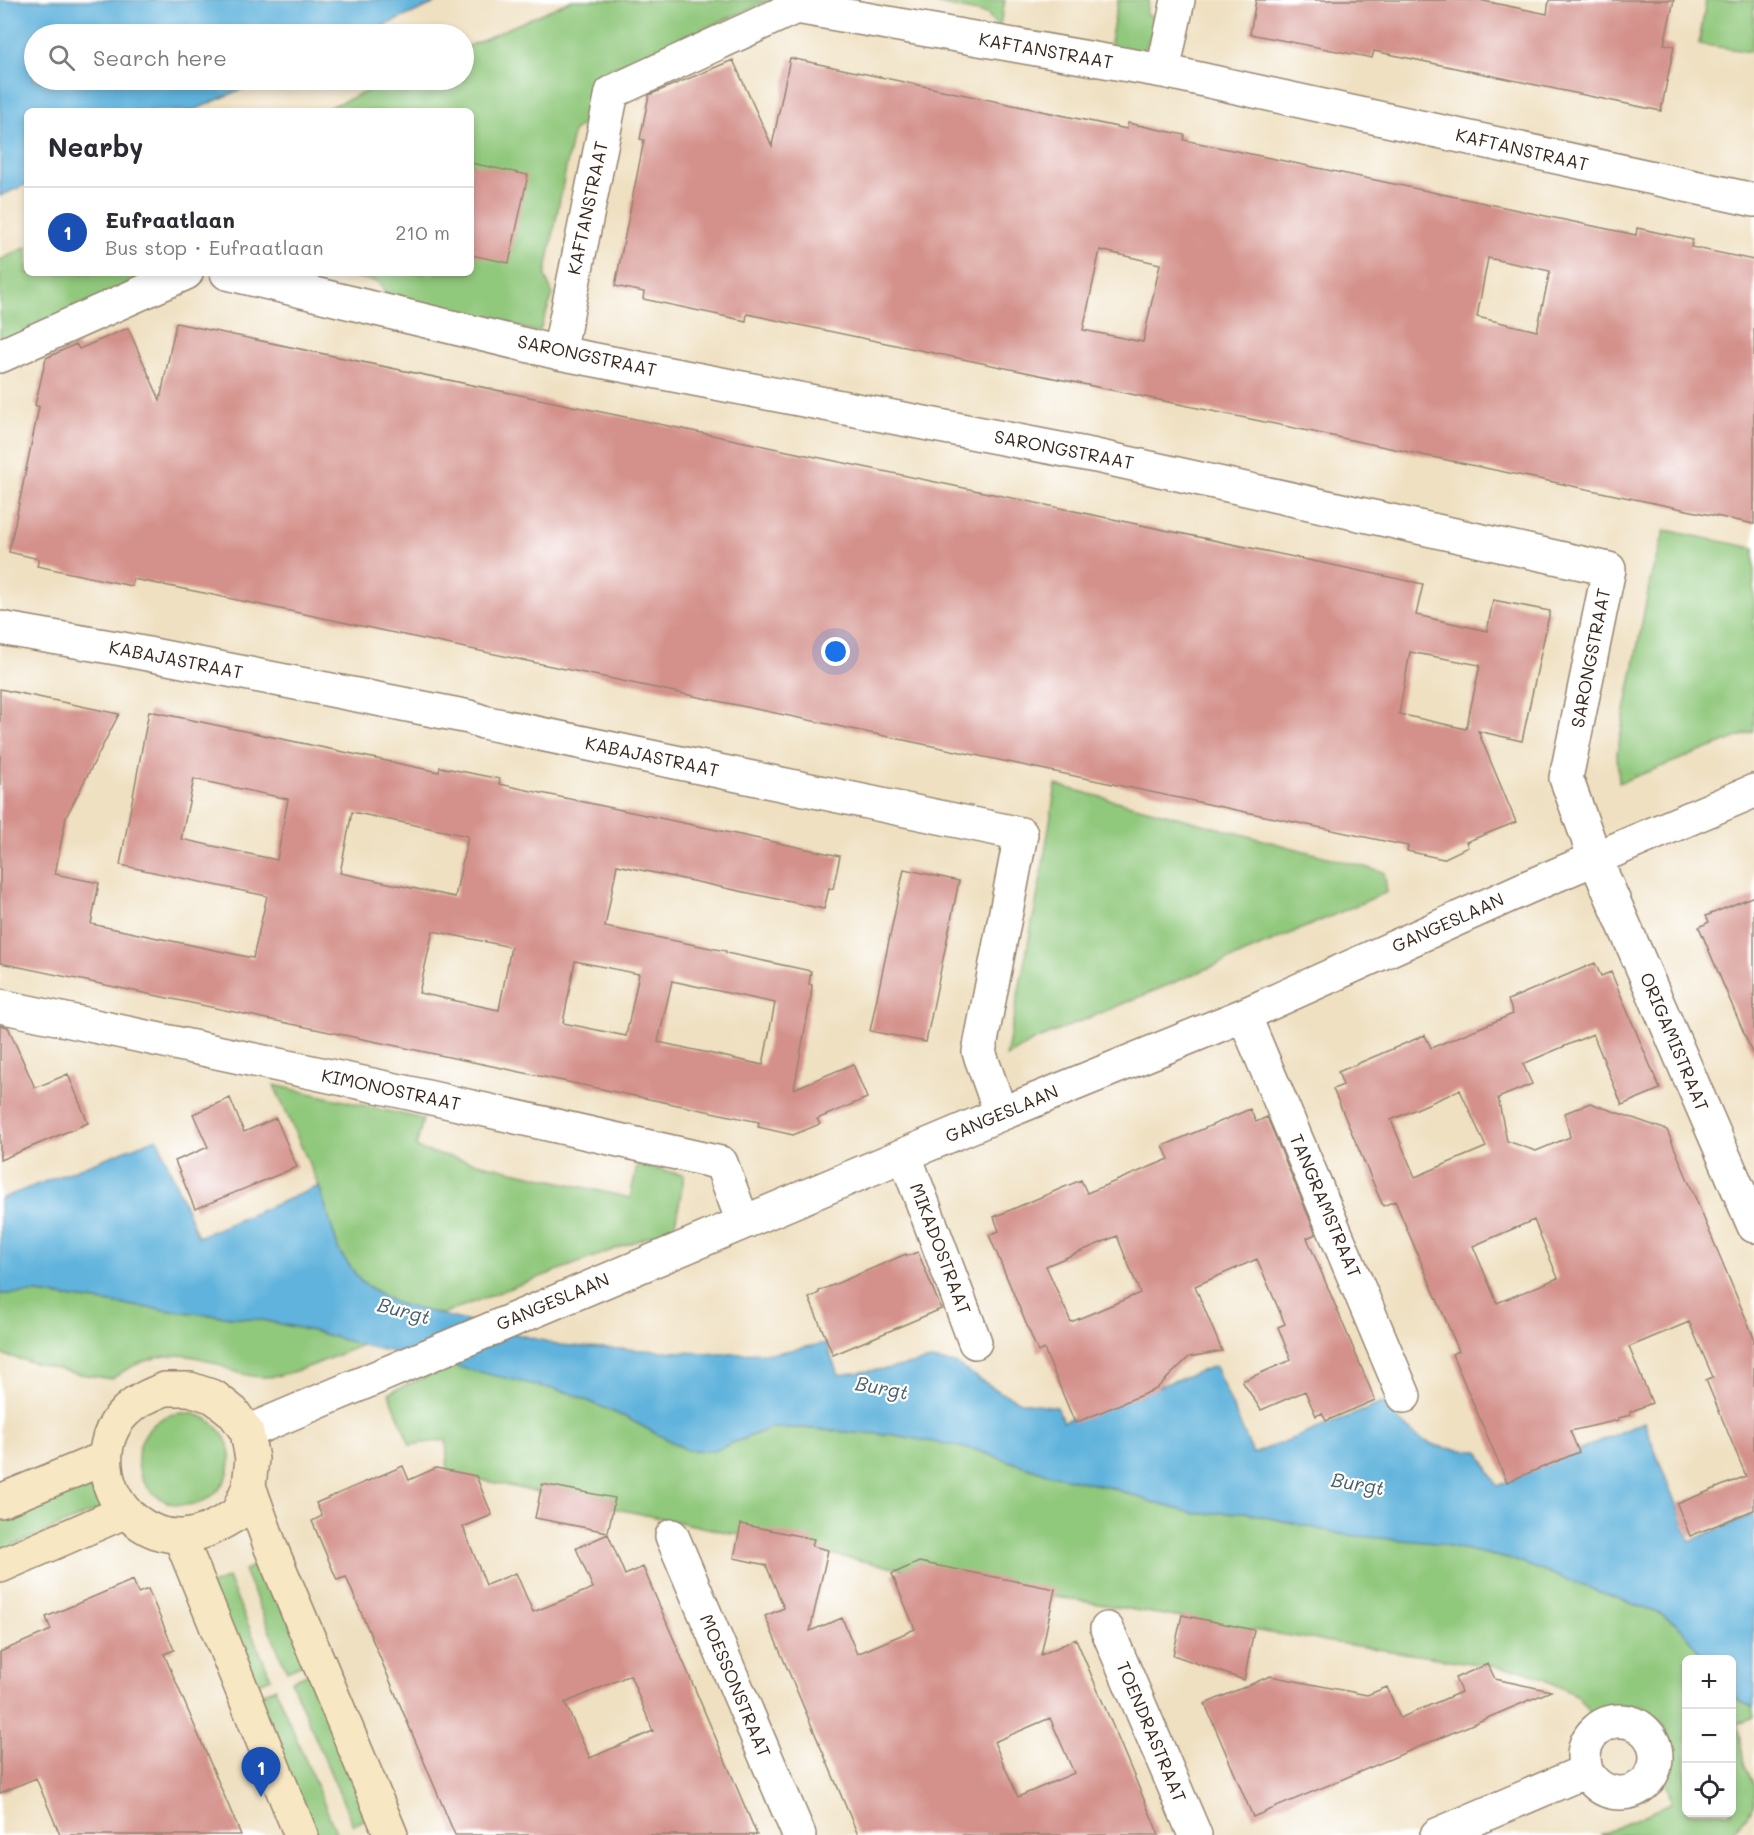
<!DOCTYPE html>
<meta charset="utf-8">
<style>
:root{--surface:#fff;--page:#f2f2f3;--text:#2b2b33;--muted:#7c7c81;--line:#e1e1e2;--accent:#0b8043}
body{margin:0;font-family:Mali,sans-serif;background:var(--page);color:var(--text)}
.controls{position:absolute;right:18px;bottom:18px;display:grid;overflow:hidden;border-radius:9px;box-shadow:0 3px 9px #0003}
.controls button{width:54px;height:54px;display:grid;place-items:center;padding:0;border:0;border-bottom:2px solid var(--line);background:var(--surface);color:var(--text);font:30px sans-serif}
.you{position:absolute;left:836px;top:652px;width:21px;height:21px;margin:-15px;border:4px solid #fff;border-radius:50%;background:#1a73e8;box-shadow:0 0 0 9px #1a73e833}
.badge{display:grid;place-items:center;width:39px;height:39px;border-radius:50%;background:var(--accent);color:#fff;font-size:20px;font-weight:700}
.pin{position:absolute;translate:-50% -50px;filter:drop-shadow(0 2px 3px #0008)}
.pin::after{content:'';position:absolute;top:32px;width:21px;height:18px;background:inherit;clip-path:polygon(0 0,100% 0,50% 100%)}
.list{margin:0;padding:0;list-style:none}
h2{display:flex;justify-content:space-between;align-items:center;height:78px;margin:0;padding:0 24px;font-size:26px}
h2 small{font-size:20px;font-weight:400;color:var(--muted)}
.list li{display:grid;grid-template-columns:39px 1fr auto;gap:18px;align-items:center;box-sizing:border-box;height:90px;padding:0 24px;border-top:2px solid var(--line)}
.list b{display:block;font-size:22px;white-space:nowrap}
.list p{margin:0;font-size:20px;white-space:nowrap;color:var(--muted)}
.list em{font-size:20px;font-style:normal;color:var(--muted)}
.icon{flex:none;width:33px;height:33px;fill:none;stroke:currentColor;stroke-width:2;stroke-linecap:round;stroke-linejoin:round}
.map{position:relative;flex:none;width:1754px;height:1835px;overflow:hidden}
.search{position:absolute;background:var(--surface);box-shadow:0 3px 9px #0003;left:24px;top:24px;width:450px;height:66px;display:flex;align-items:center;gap:15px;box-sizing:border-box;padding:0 21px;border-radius:33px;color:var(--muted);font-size:22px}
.panel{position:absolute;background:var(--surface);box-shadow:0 3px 9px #0003;left:24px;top:108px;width:450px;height:168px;border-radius:9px}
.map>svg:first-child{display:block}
.green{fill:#90c87b;stroke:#66794c;stroke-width:1.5}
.water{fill:#61b3dc;stroke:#4e6e7d;stroke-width:1.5}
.building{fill:#d4918b;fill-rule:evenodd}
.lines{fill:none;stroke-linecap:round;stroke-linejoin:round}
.street-casing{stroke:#958570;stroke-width:36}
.secondary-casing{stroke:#958570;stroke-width:36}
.street{stroke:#fff;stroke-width:33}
.secondary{stroke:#f8e7c3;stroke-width:33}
.labels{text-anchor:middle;stroke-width:4.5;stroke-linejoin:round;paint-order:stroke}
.street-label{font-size:18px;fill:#3b2a1e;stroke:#fff}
.water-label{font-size:20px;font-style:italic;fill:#4a616a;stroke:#fff}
</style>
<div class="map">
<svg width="1754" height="1835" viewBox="0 0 1754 1835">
<rect width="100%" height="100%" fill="#fff"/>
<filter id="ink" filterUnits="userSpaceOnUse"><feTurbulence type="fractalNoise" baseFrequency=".0167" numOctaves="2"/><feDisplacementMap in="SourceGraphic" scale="12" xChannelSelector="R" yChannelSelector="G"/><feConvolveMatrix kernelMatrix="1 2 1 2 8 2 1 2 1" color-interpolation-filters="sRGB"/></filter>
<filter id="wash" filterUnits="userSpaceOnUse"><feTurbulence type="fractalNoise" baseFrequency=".008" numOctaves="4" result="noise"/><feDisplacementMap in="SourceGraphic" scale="24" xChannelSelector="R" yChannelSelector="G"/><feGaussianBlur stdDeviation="1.35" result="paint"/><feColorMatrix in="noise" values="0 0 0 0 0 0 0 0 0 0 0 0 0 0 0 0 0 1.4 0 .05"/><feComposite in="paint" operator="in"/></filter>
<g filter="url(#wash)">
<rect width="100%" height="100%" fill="#efe0c1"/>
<!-- green -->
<path class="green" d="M572,0h199l-175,75 -12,48 -11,9 -28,144 8,19 -14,37 -151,-35 -10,-15 -40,-9h133v-162h-150l72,-31h71v-32z
M920,0h85l-6,29 -12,-15z
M1118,0h31l-3,14 12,4 -13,31 -18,7 -19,-3z
M1706,0h48v34l-4,18 -51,-8z
M27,247v26h124l-151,73v-86z
M1665,530l89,18v183l-135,52 -2,-30 34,-177z
M1056,785l328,87 3,20 -142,61 -212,88 -27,16 33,-169z
M274,1085l149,34 -7,28 5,3 209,48 7,-33 47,10 -5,30 -5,22 -235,88 -44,-12 -34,-21 -22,-31 -20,-65z
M38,1293l126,17 98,10 51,11 49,14c-27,10 -70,32 -97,32 -20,0 -35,-7 -53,-15 -35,-14 -71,-5 -100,17l-39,-6 -73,-19v-60z
M452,1365l118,28 57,25 60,32 54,-10 30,-12h32l53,5 34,1 86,16 75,25 61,13 46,16 39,10 47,-2 43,10 149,21 77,17 150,55c19,11 29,26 41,44l-18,1v152h46v-119l8,9 14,5v10l-17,6 7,40 10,23v19l-23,30h-131l72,-32c-2,-9 -8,-23 -7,-32 1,-5 4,-9 5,-13 5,-23 -10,-46 -32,-51 -16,-5 -30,1 -43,12l-17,-23 -48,-24 -259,-39 -338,-57 -485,-103 -2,-33 -36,5 -21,-52z
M138 1459a46 46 0 1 1 92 0a46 46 0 1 1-92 0Z
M88,1482l14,26 -102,43v-37z
M266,1561l43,100 -22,10 -43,-101z
M228,1578l43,100 -21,9 -43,-100z
M312,1672l61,144 -20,9 -62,-144z
M275,1688l61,144 -7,3h-16l-59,-138z"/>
<!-- water -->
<path class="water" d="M0,0h442l-77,34h-331v46h229l-71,31h-165v73l-27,12z
M157,1138l41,99 121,-51 20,65 22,31 34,21 165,42 24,2 137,7 55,-1 50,-10 12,32 54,-7 39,-8 25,4 44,28 21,10 36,5 6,14 152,-55 38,88 130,-51c34,38 43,46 96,48l18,35 147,-64 46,119 64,-27v193l-14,-5 -8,-9v-33l-28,-1c-12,-18 -22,-33 -41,-44l-150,-55 -77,-17 -91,-8 -101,-23 -47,2 -39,-10 -46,-16 -61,-13 -75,-25 -86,-16 -34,-1 -53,-5h-32l-59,23 -25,-1 -60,-32 -57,-25 -208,-48 -49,-14 -51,-11 -98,-10 -126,-17 -38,1v-95z"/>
<g id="blocks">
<!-- building -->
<path class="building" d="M1256,0h223l68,14 2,-14h125l-10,44 10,2 -13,65 -287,-60 -2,7 -122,-24z
M790,58l337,71 1,-6 57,12 -1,5 452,95 1,-7 56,12 -2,7 63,13v264l-1007,-210 -1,7 -32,-7 -71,-15 1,-7 -29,-6 29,-146 -4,-1 9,-44 84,-35 39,86zM1100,250l60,14 -17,78 -60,-12zM1488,258l62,13 -13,60 -60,-14z
M471,163l57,12 -19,88 -38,-8z
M176,323l1247,261 -7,31 71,16 6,-31 57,11 -28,130 -44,-10 38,91 -50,20 2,5 -25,12 -36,-8 1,-5 -1204,-253 -71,-14 -1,7 -95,-20 2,-7 -30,-7 30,-145 -4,-2 11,-47 30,-14 3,5 49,-21 32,72zM1410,652l70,13 -14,64 -67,-15z
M0,689l119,25 -53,103 -11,57 44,9 -8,41 162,34 14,-62 -147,-31 29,-154 290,61 1,-5 60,12 -1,5 341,72 -7,33 -4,-1 -5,21 -207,-44 -12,62 121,24v2l85,18 -2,13 3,1 -1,11 -17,93 59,-25 14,34 -50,21 3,5 -27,11 -35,-8 1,-5 -759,-159zM194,779l94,20 -11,61 -96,-21zM352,812l116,24 -13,61 -115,-24zM433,931l78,16 -12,63 -80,-17zM575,961l64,13 -13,62 -63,-13zM672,981l103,22 -12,62 -105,-23z
M904,869l55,12 -33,161 -56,-11z
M1754,896v161l-55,-130 10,-5 -3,-6z
M1595,963l6,13 10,-4 49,117 -38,16 -29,-71 -70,30 9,20 -34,14 9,43 29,10 34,-14 -5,-24 25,-10 77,27 87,208v172l-64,26 -13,-32 69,-28 -40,-96 7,-3 -24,-55 -60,25 23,56 -22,9 1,3 -13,3 1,2 -49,11 9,21 -72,30 -55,-128 7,-3 -64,-150 -12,5 -50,-117 10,-4 -5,-13 87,-37 6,13 82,-34 -5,-14zM1460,1090l26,57 -71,30 -24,-57zM1534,1220l24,58 -61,25 -24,-57z
M0,1025l8,2 27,61 33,-14 20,49 -88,37z
M230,1098l14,34 32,-14 21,49 -102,42 -20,-48 33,-14 -15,-33z
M1250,1109l6,13 11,-5 49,117 -9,4 68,162 -49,21 -4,-8 -6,3 -11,-25 -44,19 -19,-29 49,-21 -13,-33 7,-3 -28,-65 -62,27 27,65 -33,6 -33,32 -81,34 -31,-74 -6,3 -49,-117 10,-4 -5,-14 87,-37 6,13 82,-34 -6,-13zM1117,1236l23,57 -69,29 -25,-56z
M918,1252l23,57 -108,46 -24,-57 10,-5v-2l59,-25 28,-12 1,2z
M403,1466l6,14 27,-12 40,8 16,39 -29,12 23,58 30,-12 17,39 60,-24 -17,-40 32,-14 17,41 18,-8 114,268h-302l-109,-258 -9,3 -25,-59 10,-5 -6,-13zM630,1675l23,56 -63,27 -25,-55z
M542,1484l73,14 -7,34 -73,-14z
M741,1524l73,15 -2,7 16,4 -18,81 32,-13 15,36 58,-25 -23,-55 27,-12 136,27 -14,66 35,-16 83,196h-301l-93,-219 19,-8 -18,-43 -32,-7zM1050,1718l24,55 -56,24 -24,-55z
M133,1580l5,13 10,-4 26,61 -10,4 77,181h-181l-24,-57 -36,15v-141l51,-22 -5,-13z
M1182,1615l72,15 -10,50 -71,-25z
M1488,1664l7,15 56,12 -298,126 -48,-113 65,-28 97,19 20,-8 13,31 61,-26 -6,-14z"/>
</g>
</g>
<g filter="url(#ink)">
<use href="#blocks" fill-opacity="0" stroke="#958570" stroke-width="1.5"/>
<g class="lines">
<!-- street casing -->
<g class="street-casing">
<path id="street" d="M1163,71l15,-71
M227,273l332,80 537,103 513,113 -43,209 29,80 159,368
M559,353l53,-261 184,-85 367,64 591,129
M0,356l186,-83
M0,628l122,21 347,68 14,5 538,112 -42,218 22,62
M0,1006l405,86 316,71 22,59
M1244,1015l160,381
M905,1156l70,186
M247,1432l754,-318 243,-99 284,-128 226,-96
M672,1536l127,299
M1107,1629l88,206
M1584 1757a36 36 0 1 1 72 0a36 36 0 1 1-72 0Z
M1437,1835l149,-64"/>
</g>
<!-- secondary casing -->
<g class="secondary-casing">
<path id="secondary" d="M165,1389h25l24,8 19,15 14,20 5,27 -3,27 -12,28c-17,10 -34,21 -55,22 -17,1 -34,-6 -47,-16 -33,-24 -41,-78 -9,-109 12,-11 24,-16 39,-22z
M249,1486l22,62 120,287
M0,1501l105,-43
M180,1537l121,298
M0,1566l124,-54"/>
</g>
<!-- street -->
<use href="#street" class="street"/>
<!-- secondary -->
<use href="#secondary" class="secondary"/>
</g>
</g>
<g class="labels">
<!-- street labels -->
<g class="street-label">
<text transform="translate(1046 51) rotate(10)" y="6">KAFTANSTRAAT</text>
<text transform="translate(1522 150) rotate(13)" y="6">KAFTANSTRAAT</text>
<text transform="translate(588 208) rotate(-78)" y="6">KAFTANSTRAAT</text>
<text transform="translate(587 356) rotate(12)" y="6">SARONGSTRAAT</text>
<text transform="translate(1064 450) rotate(11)" y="6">SARONGSTRAAT</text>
<text transform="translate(1591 658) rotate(-79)" y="6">SARONGSTRAAT</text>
<text transform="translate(176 660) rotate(11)" y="6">KABAJASTRAAT</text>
<text transform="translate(652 757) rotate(12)" y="6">KABAJASTRAAT</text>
<text transform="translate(1448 923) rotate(-24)" y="6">GANGESLAAN</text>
<text transform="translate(1674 1042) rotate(67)" y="6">ORIGAMISTRAAT</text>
<text transform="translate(391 1090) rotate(12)" y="6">KIMONOSTRAAT</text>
<text transform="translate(1002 1114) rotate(-23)" y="6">GANGESLAAN</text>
<text transform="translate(1325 1206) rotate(67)" y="6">TANGRAMSTRAAT</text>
<text transform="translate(940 1249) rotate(69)" y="6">MIKADOSTRAAT</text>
<text transform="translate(553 1302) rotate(-23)" y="6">GANGESLAAN</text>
<text transform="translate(735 1686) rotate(67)" y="6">MOESSONSTRAAT</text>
<text transform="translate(1151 1732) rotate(67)" y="6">TOENDRASTRAAT</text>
</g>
<!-- water labels -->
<g class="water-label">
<text transform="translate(404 1311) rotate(15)" y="7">Burgt</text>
<text transform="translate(882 1388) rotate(11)" y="7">Burgt</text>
<text transform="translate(1358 1484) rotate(10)" y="7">Burgt</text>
</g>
</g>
</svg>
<div class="controls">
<button>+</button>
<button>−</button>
<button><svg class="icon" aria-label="locate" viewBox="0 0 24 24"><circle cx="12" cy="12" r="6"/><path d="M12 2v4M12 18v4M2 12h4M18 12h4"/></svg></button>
</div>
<div class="you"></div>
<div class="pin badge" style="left:261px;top:1797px;background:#1a4fb4">1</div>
<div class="search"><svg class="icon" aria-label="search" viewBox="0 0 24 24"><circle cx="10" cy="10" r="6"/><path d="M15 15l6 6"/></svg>Search here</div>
<section class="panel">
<h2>Nearby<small></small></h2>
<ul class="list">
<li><span class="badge" style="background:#1a4fb4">1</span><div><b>Eufraatlaan</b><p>Bus stop · Eufraatlaan</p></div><em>210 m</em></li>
</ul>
</section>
</div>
